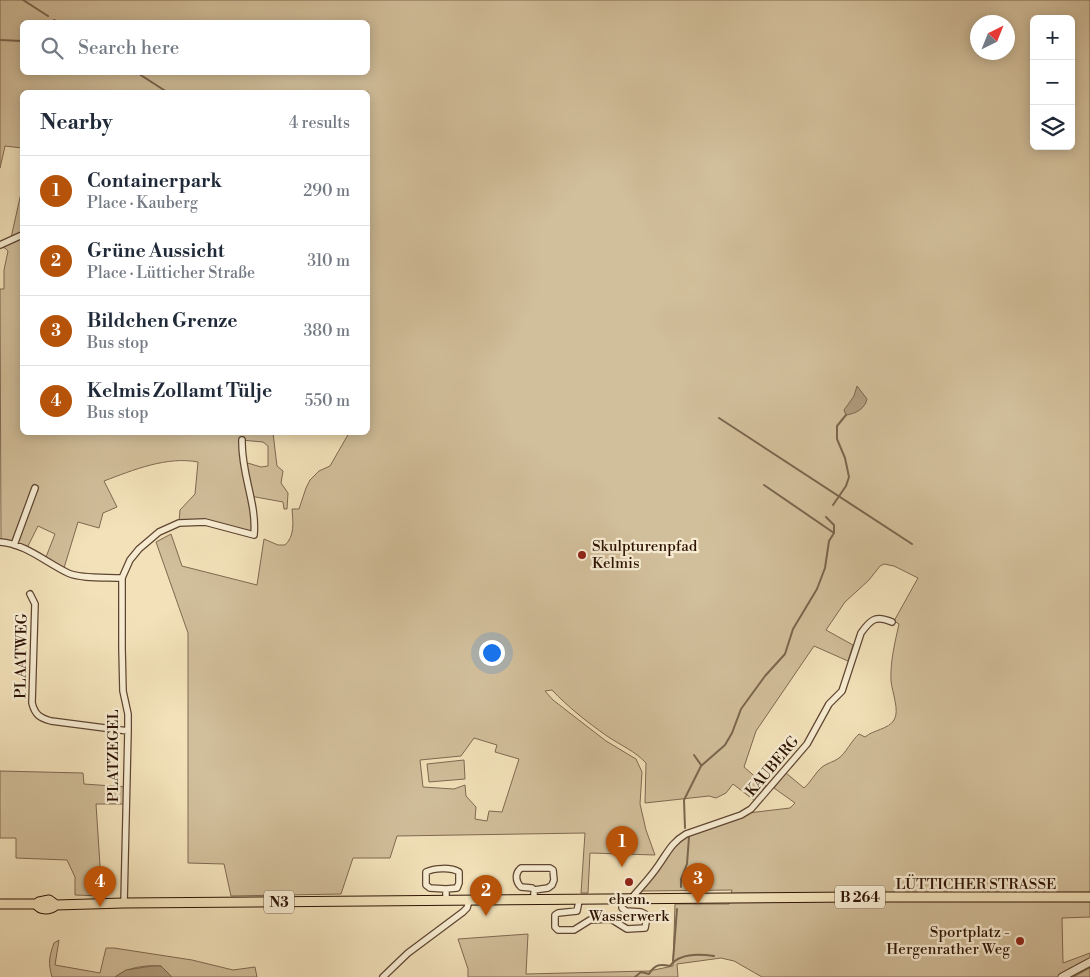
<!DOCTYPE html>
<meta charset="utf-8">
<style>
:root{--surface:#fff;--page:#f2f2f3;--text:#1f2937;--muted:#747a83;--line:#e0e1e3;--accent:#b45309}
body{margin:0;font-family:"Libre Bodoni",serif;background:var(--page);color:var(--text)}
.controls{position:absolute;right:15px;top:15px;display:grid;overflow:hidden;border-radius:8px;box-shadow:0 2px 12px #0003}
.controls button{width:45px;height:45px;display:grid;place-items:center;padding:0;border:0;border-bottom:1px solid var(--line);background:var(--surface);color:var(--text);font:25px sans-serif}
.compass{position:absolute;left:970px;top:15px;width:45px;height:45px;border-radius:50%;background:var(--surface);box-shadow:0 2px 12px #0003;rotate:43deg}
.you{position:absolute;left:491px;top:652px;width:18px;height:18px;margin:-12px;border:4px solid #fff;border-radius:50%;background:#1a73e8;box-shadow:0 0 0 8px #1a73e833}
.badge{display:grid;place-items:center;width:32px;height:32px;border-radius:50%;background:var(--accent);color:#fff;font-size:16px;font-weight:700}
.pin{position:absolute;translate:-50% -41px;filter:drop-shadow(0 1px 2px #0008)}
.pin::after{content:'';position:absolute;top:26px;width:18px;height:15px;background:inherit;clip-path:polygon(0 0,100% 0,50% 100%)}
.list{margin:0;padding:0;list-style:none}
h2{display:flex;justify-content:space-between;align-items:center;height:65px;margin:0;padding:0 20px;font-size:21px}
h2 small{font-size:16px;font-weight:400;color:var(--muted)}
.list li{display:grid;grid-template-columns:32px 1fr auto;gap:15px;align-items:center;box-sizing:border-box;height:70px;padding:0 20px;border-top:1px solid var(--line)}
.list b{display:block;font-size:19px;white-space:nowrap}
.list p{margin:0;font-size:16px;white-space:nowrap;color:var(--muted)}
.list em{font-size:16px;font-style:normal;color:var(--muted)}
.icon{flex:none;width:28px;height:28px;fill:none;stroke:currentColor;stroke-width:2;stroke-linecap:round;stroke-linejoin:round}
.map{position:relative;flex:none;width:1090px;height:977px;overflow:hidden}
.search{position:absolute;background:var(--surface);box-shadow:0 2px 12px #0003;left:20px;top:20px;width:350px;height:55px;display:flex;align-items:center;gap:12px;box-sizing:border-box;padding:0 18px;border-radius:8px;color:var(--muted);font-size:19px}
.panel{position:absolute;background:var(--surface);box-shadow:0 2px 12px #0003;left:20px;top:90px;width:350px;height:345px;border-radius:8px}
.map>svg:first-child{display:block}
.green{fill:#d1be9a;stroke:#806850;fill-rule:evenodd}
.water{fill:#af9b7c;stroke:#7b654c}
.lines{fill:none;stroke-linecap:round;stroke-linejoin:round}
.stream{stroke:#7b654c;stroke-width:2}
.minor-casing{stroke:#5f4632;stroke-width:8}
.tertiary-casing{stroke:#5f4632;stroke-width:9}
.primary-casing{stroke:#2e1305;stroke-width:11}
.minor{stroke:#f7ecd2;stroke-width:5.5}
.tertiary{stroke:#f7ecd2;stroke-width:7}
.primary{stroke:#f2e1b9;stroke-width:9}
.poi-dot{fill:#8f2418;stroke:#f7ecd2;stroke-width:2}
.labels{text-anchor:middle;stroke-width:4.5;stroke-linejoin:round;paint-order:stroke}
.shield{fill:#f7ecd2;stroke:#6a5442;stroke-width:1}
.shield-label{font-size:14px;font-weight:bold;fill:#2e1305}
.poi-label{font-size:15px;fill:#2e1305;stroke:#f7ecd2;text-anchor:start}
.street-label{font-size:15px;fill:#2e1305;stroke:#f7ecd2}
</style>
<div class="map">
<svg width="1090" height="977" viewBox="0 0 1090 977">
<rect width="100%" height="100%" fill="#f2e1b9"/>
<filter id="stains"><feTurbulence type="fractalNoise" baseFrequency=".004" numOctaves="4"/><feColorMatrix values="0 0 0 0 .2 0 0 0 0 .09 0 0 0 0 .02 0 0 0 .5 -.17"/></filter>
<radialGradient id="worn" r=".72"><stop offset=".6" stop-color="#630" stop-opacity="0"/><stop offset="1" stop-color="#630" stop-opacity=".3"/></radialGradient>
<!-- green -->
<path class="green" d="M0,0h1090v917l-28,1 1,45 27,-10v24h-328l-28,-16 -13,-3 -44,6 1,13h-210v-8l-10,-30 70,-5 -2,40 123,-3 24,-5 2,-62h54l3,-14 -90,1 32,-46 14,-10 60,-22 42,-5 5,-5 -21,-15 12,-15 18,15c7,-6 11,-15 18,-21 5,-4 12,-5 17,-9 6,-4 13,-18 20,-24l6,3c8,-7 24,-8 29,-17 6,-9 -2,-28 -3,-39 -1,-19 4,-39 8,-57l-5,-3 24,-43 -24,-12 -10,-2 -4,2 -11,14 -24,22 -19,28 27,15 -5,16 -34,-15 -58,85 -12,36 23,20 -12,14 -22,-17 -7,9 -10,5 -7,-2 -64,7 1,-40c-11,-12 -26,-18 -39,-27 -20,-14 -39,-29 -55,-46l-7,1 8,9 53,41 30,18 6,13 -2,32 6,26 9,25 -65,-2 -2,40h-7l4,-60 -188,3 -7,22h-37l-12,36 -110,2 -7,-32 -36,-1v-230l-32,-91 15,-8 11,32 75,19 7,-46 14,6h7c10,-9 8,-23 7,-36h7l7,-21 4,-8 9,-9 11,-5 19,-33 19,-1v-340h-346v56l-17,-2 -5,22zM1034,19h37v127h-37zM22,22h346v50h-346zM978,22h30v30h-30zM474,738l23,7 -2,7 24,7 -17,53 -13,-1 -2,10 -12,-2 1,-12 -10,-11 -1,-11 -11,4 -31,-2 -3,-27 41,-4z
M22,187v46l-11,5 10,-45z
M22,237v195l251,1 4,33 6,5 -2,12 7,10 -1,16h-3l-1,-7 -33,-6 4,39 -49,-13 -26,1 1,-13 15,-16 3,-32c-31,-6 -65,8 -94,19l13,26 -14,6 -4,15 -21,-6 -14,46 -18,-11 9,-23 -17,-8 -11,22 -26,-8 -1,-251h4v-19l4,-19 -3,-3 -5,-1zM241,440l22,2 5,4v20l-7,1 -20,-6z
M464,760l1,19 -36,3 -2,-18z
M0,771l83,2 1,11 43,3 -1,17h-30l6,92 -27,-1v-18l-8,-17 -51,-2v-20h-16z
M59,940l-4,25 45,8 6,-25h8l78,12 41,10 22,-3 2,10h-85l-11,-11c-16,-1 -33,1 -46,11h-63c-4,-14 -3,-20 2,-34z"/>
<!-- water -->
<path class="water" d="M857,386l10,13c-2,10 -12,15 -21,16l-2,-5 10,-14z
M152,966h9l11,11h-57l11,-7z"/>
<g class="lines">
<!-- stream -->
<path class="stream" d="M23,0l25,16
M54,20l4,2
M0,40l22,1
M136,72l31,20
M719,418l193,126
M764,485l70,48
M833,505l13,-19 3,-9 -4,-19 -8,-19v-13l9,-11
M694,755l7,10
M685,828l-1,-28 17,-34 24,-21 7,-12 9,-24 24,-33 20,-22 8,-25 24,-40 8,-21 4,-27 5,-8v-8l-8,-8
M681,887v-8l6,-15 2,-27
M673,961l4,-52
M635,977l6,-5 8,2c6,-10 11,-10 21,-8 9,-13 31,-12 44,-10
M1072,977l18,-10"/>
<!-- minor casing -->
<g class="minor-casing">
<path id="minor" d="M0,245l22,-10
M0,542c26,2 45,20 68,31 13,6 39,4 54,5
M14,545l21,-57
M30,594l5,10 -3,99c3,12 8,15 19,18l77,10
M446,889l-16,-1 -4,-3v-13c8,-4 25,-5 33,0v11l-2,5 -11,1v12
M534,890l14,-2 4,-3 2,-5 -1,-10 -3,-2h-29c-6,5 -6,13 0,19l11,1 2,2v10
M630,900c9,-11 20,-22 28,-34 10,-14 13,-23 28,-32l55,-19 10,-6 56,-65 22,-40 13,-13 19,-58c10,-14 15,-18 31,-11
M579,901l-2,10 -19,2 -3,2v12l3,3h16l16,-10 21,-1 16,10 18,-1 2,-11 -2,-3 -4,-2 -15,-1 -4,-3v-8
M124,903l4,-172v-17l-5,-23 -1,-43v-70l8,-18 9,-11 20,-17 20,-9 26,-1 49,13c3,-32 -13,-61 -12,-95
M383,977l25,-24 55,-41 4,-4 2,-7"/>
</g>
<!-- tertiary casing -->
<g class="tertiary-casing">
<path id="tertiary" d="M1062,977l28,-15"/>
</g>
<!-- primary casing -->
<g class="primary-casing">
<path id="primary" d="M0,904h36l3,-2 10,-2 7,5
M36,904c5,7 14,6 20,1l68,-2 732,-6h234"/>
</g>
<!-- minor -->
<use href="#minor" class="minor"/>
<!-- tertiary -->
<use href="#tertiary" class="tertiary"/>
<!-- primary -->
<use href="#primary" class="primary"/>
</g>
<!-- markers -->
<g class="poi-dot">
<circle cx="582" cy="555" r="5"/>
<circle cx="629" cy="882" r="5"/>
<circle cx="1020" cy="941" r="5"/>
</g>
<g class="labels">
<!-- shield labels -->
<g class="shield">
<rect x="835" y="885.5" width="50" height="23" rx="4"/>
<rect x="264" y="890.5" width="30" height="23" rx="4"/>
</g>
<g class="shield-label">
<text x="860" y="902">B 264</text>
<text x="279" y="907">N3</text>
</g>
<!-- poi labels -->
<g class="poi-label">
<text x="592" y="551">Skulpturenpfad<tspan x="592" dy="17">Kelmis</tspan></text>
<text x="629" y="904" text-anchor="middle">ehem.<tspan x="629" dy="17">Wasserwerk</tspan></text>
<text x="1010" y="937" text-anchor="end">Sportplatz -<tspan x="1010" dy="17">Hergenrather Weg</tspan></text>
</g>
<!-- street labels -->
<g class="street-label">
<text transform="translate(21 656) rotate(-89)" y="5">PLAATWEG</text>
<text transform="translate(113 756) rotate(-90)" y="5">PLATZEGEL</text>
<text transform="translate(772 766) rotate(-50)" y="5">KAUBERG</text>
<text x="976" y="889">LÜTTICHER STRASSE</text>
</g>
</g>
<rect width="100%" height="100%" filter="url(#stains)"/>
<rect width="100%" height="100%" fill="url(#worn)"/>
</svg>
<div class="controls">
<button>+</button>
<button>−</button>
<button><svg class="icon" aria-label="layers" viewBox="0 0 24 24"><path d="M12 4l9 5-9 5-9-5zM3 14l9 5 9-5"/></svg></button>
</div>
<svg class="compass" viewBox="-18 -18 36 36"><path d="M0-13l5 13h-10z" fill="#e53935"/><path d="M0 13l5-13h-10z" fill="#747a83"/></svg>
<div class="you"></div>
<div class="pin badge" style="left:622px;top:867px">1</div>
<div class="pin badge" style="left:486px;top:916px">2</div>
<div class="pin badge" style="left:698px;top:904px">3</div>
<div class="pin badge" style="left:100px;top:907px">4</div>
<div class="search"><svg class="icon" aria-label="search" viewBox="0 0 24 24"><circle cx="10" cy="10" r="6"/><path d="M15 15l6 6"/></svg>Search here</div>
<section class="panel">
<h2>Nearby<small>4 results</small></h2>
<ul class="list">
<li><span class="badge">1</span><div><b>Containerpark</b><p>Place · Kauberg</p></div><em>290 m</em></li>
<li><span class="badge">2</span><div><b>Grüne Aussicht</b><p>Place · Lütticher Straße</p></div><em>310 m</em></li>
<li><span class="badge">3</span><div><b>Bildchen Grenze</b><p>Bus stop</p></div><em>380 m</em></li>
<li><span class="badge">4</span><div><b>Kelmis Zollamt Tülje</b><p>Bus stop</p></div><em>550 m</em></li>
</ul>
</section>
</div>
